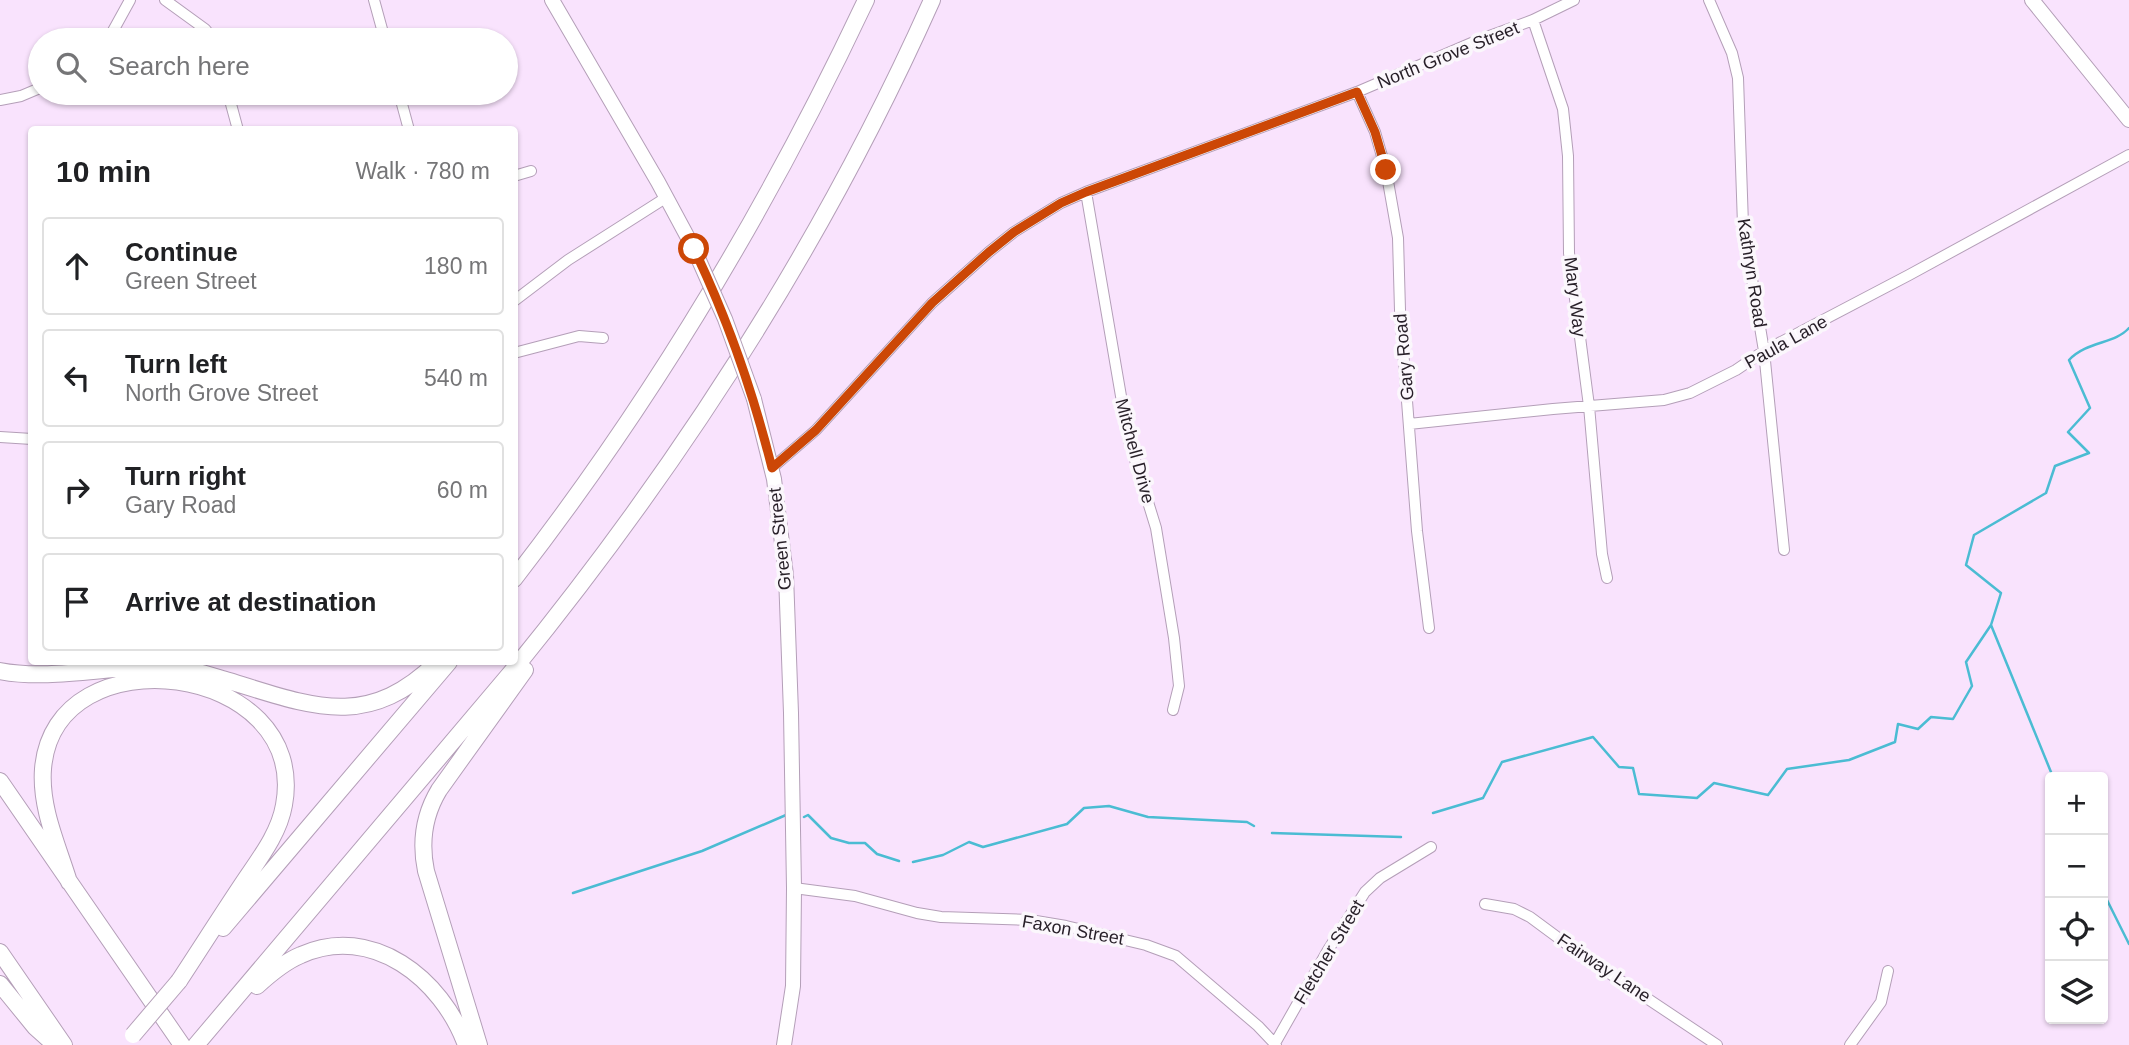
<!DOCTYPE html>
<meta charset="utf-8">
<style>
:root{--surface:#fff;--page:#f6f6f6;--text:#202124;--muted:#757577;--line:#e0e0e0}
body{margin:0;font-family:Helvetica,sans-serif;background:var(--page);color:var(--text)}
.controls{position:absolute;right:21px;bottom:21px;display:grid;overflow:hidden;border-radius:7px;box-shadow:0 2px 5px #0004}
.controls button{width:63px;height:63px;display:grid;place-items:center;padding:0;border:0;border-bottom:2px solid var(--line);background:var(--surface);color:var(--text);font:35px sans-serif}
.stop{position:absolute;width:21px;height:21px;margin:-16px;border:5px solid #cc4706;border-radius:50%;background:#fff}
.stop.end{background:#cc4706;border-color:#fff;box-shadow:0 2px 7px #0008}
.list{margin:0;padding:0;list-style:none}
h2{display:flex;justify-content:space-between;align-items:center;height:91px;margin:0;padding:0 28px;font-size:30px}
h2 small{font-size:23px;font-weight:400;color:var(--muted)}
.list li{display:grid;grid-template-columns:46px 1fr auto;gap:21px;align-items:center;box-sizing:border-box;height:98px;margin:0 14px 14px;padding:0 14px;border:2px solid var(--line);border-radius:7px}
.list b{display:block;font-size:26px;white-space:nowrap}
.list p{margin:0;font-size:23px;white-space:nowrap;color:var(--muted)}
.list em{font-size:23px;font-style:normal;color:var(--muted)}
.icon{flex:none;width:38px;height:38px;fill:none;stroke:currentColor;stroke-width:2;stroke-linecap:round;stroke-linejoin:round}
.map{position:relative;flex:none;width:2129px;height:1045px;overflow:hidden}
.search{position:absolute;background:var(--surface);box-shadow:0 2px 5px #0004;left:28px;top:28px;width:490px;height:77px;display:flex;align-items:center;gap:18px;box-sizing:border-box;padding:0 24px;border-radius:38px;color:var(--muted);font-size:26px}
.panel{position:absolute;background:var(--surface);box-shadow:0 2px 5px #0004;left:28px;top:126px;width:490px;height:539px;border-radius:7px}
.map>svg:first-child{display:block}
.lines{fill:none;stroke-linecap:round;stroke-linejoin:round}
.stream{stroke:#4bbcd3;stroke-width:2.5}
.minor-casing{stroke:#b49fb8;stroke-width:12}
.major-casing{stroke:#b49fb8;stroke-width:16}
.highway-casing{stroke:#b49fb8;stroke-width:18}
.minor{stroke:#fff;stroke-width:10}
.major{stroke:#fff;stroke-width:14}
.highway{stroke:#fff;stroke-width:16}
.major-bridge-casing{stroke:#b49fb8;stroke-width:16;stroke-linecap:butt}
.highway-bridge-casing{stroke:#b49fb8;stroke-width:18;stroke-linecap:butt}
.major-bridge{stroke:#fff;stroke-width:14}
.highway-bridge{stroke:#fff;stroke-width:16}
.route{stroke:#cc4706;stroke-width:9}
.labels{text-anchor:middle;stroke-width:7;stroke-linejoin:round;paint-order:stroke}
.street-label{font-size:18px;fill:#271f28;stroke:#fbf7fc}
</style>
<div class="map">
<svg width="2129" height="1045" viewBox="0 0 2129 1045">
<rect width="100%" height="100%" fill="#f9e3fd"/>
<g class="lines">
<!-- stream -->
<path class="stream" d="M2053,777l-62,-152 10,-32 -35,-28 8,-30 72,-42 9,-27 34,-13 -21,-21 22,-24 -21,-48c18,-19 46,-16 60,-32
M1433,813l50,-15 19,-36 91,-25 26,30 14,1 6,26 58,4 17,-15 54,12 19,-26 62,-9 46,-18 3,-18 20,5 13,-12 22,2 19,-33 -6,-24 25,-37
M804,817l4,-2 23,23 18,5h16l12,11 22,7
M1272,833l129,4
M913,862l30,-7 26,-13 14,5 84,-23 17,-16 25,-2 39,11 99,5 7,4
M2103,892l26,52
M573,893l129,-42 84,-36"/>
<!-- minor casing -->
<g class="minor-casing">
<path id="minor" d="M165,0l40,29 9,11
M374,0l11,40
M1709,0l23,53 6,25 5,147 21,126 20,199
M1533,20l30,89 5,47 1,97 20,153 13,148 5,24
M108,40l22,-40
M1357,92l18,40 11,38 12,68 2,72 17,221 12,97
M228,93l10,37
M399,93l10,37
M0,100l21,-4 19,-8
M514,176l17,-5
M1086,192l42,245 28,91 18,110 5,48 -6,24
M514,301l54,-41 99,-63
M514,353l65,-17 24,2
M1409,424l144,-15 111,-9 26,-7 46,-23 28,-19 145,-76 220,-120
M0,437l32,2
M772,468l44,-38 116,-127 57,-51 25,-20 47,-29 25,-11 271,-100 119,-51 57,-21 41,-20
M794,888l61,8 62,17 24,4 89,3 36,6 80,19 30,11 82,70 18,19
M1485,904l29,5 16,8 46,34 141,94
M1274,1045l54,-95 37,-58 15,-14 51,-31
M1850,1045l31,-43 7,-31"/>
</g>
<!-- major casing -->
<g class="major-casing">
<path id="major" d="M552,0l106,182 36,67
M2032,0l97,120
M754,399l20,80 12,96 5,138 3,175 -1,98 -9,59"/>
</g>
<!-- highway casing -->
<g class="highway-casing">
<path id="highway" d="M514,579c139,-179 256,-375 352,-579
M0,671c51,10 113,-6 166,-4 22,1 42,8 63,14 82,25 138,50 208,-19
M0,781l182,264
M69,882c-11,-36 -29,-74 -26,-113 11,-139 267,-106 241,36 -5,29 -25,54 -41,78 -22,33 -43,66 -64,98
M223,928l226,-266
M0,952l64,93
M0,984l35,43 20,18
M257,986c13,-12 27,-24 44,-31 71,-32 141,24 165,90
M196,1045l318,-376c166,-204 311,-429 418,-669
M479,1045l-53,-174c-6,-29 -2,-56 13,-81l86,-120"/>
</g>
<!-- minor -->
<use href="#minor" class="minor"/>
<!-- major -->
<use href="#major" class="major"/>
<!-- highway -->
<use href="#highway" class="highway"/>
<!-- major-bridge casing -->
<g class="major-bridge-casing">
<path id="major-bridge" d="M694,249l31,70 29,80"/>
</g>
<!-- highway-bridge casing -->
<g class="highway-bridge-casing">
<path id="highway-bridge" d="M133,1035l46,-54"/>
</g>
<!-- major-bridge -->
<use href="#major-bridge" class="major-bridge"/>
<!-- highway-bridge -->
<use href="#highway-bridge" class="highway-bridge"/>
</g>
<g class="lines">
<!-- route -->
<path class="route" d="M694,249c34,71 59,143 78,219l44,-38 116,-127 57,-51 25,-20 47,-29 25,-11 271,-100 18,40 11,38"/>
</g>
<g class="labels">
<!-- street labels -->
<g class="street-label">
<text transform="translate(1448 55) rotate(-22)" y="6">North Grove Street</text>
<text transform="translate(1752 273) rotate(81)" y="6">Kathryn Road</text>
<text transform="translate(1575 297) rotate(83)" y="6">Mary Way</text>
<text transform="translate(1786 342) rotate(-29)" y="6">Paula Lane</text>
<text transform="translate(1404 357) rotate(-95)" y="6">Gary Road</text>
<text transform="translate(1135 451) rotate(75)" y="6">Mitchell Drive</text>
<text transform="translate(780 539) rotate(-96)" y="6">Green Street</text>
<text transform="translate(1073 930) rotate(10)" y="6">Faxon Street</text>
<text transform="translate(1329 952) rotate(-59)" y="6">Fletcher Street</text>
<text transform="translate(1604 968) rotate(34)" y="6">Fairway Lane</text>
</g>
</g>
</svg>
<div class="controls">
<button>+</button>
<button>−</button>
<button><svg class="icon" aria-label="locate" viewBox="0 0 24 24"><circle cx="12" cy="12" r="6"/><path d="M12 2v4M12 18v4M2 12h4M18 12h4"/></svg></button>
<button><svg class="icon" aria-label="layers" viewBox="0 0 24 24"><path d="M12 4l9 5-9 5-9-5zM3 14l9 5 9-5"/></svg></button>
</div>
<div class="stop" style="left:694px;top:249px"></div>
<div class="stop end" style="left:1386px;top:170px"></div>
<div class="search"><svg class="icon" aria-label="search" viewBox="0 0 24 24"><circle cx="10" cy="10" r="6"/><path d="M15 15l6 6"/></svg>Search here</div>
<section class="panel">
<h2>10 min<small>Walk · 780 m</small></h2>
<ul class="list">
<li><svg class="icon" aria-label="ahead" viewBox="0 0 24 24"><path d="M12 20V5M6 11l6-6 6 6"/></svg><div><b>Continue</b><p>Green Street</p></div><em>180 m</em></li>
<li><svg class="icon" aria-label="left" viewBox="0 0 24 24"><path d="M17 20v-9H6M10 6l-5 5 5 5"/></svg><div><b>Turn left</b><p>North Grove Street</p></div><em>540 m</em></li>
<li><svg class="icon" aria-label="right" viewBox="0 0 24 24"><path d="M7 20v-9h11M14 6l5 5-5 5"/></svg><div><b>Turn right</b><p>Gary Road</p></div><em>60 m</em></li>
<li><svg class="icon" aria-label="arrive" viewBox="0 0 24 24"><path d="M6 21V4h12l-3 4 3 4H6"/></svg><div><b>Arrive at destination</b></div></li>
</ul>
</section>
</div>
